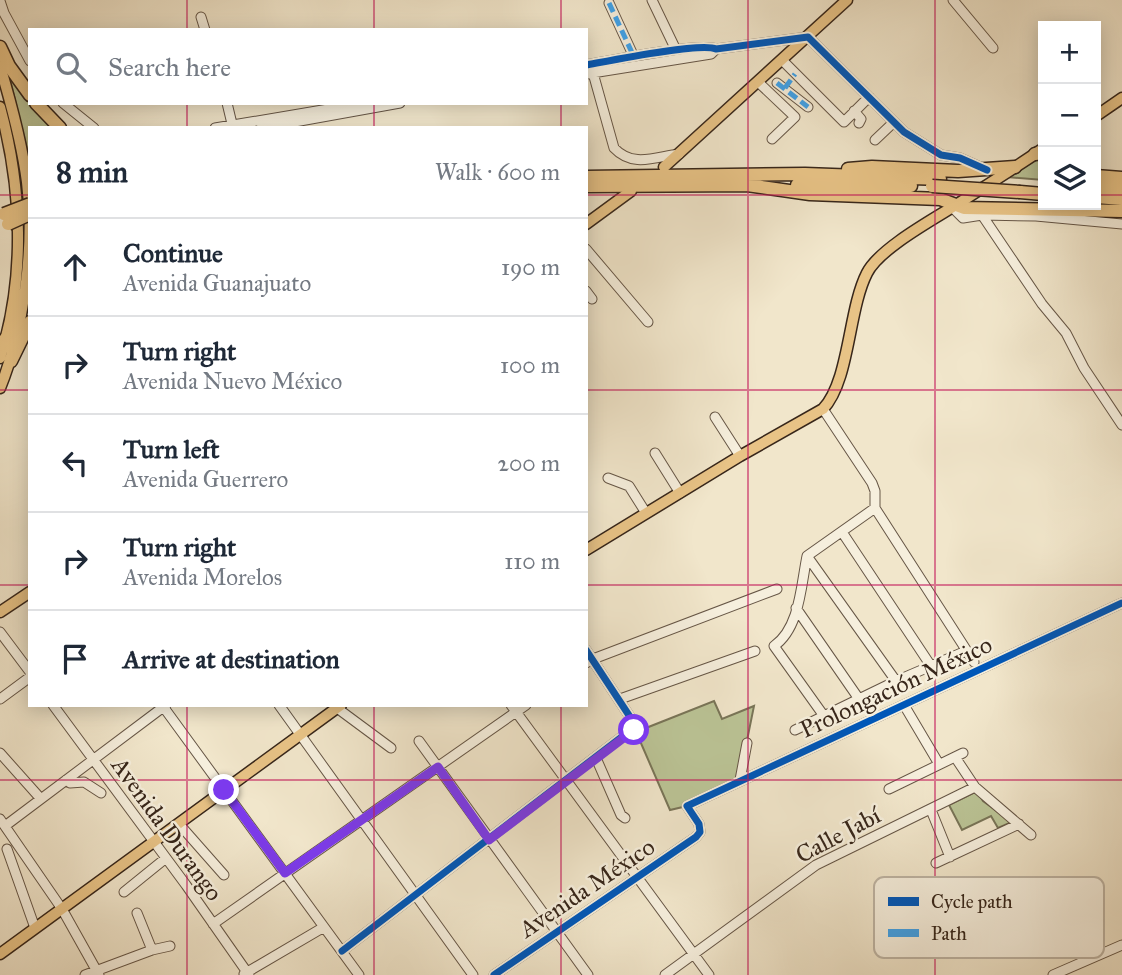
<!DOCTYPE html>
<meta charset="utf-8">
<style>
:root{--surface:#fff;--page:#f6f6f7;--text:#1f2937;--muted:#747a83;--line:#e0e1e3}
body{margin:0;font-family:"IM FELL Great Primer",serif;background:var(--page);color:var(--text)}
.controls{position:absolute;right:21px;top:21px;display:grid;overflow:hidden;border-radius:0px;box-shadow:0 4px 18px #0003}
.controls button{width:63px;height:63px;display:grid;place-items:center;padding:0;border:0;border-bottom:2px solid var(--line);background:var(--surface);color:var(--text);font:35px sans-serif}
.stop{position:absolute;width:21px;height:21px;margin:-16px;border:5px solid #7c3aed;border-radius:50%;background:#fff}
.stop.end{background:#7c3aed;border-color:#fff;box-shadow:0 2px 7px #0008}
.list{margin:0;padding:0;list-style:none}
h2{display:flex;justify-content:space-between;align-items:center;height:91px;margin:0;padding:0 28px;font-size:30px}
h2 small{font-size:23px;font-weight:400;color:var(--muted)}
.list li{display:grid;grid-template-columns:46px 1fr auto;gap:21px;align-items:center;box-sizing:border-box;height:98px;padding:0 28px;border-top:2px solid var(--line)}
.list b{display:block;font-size:26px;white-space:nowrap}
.list p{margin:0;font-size:23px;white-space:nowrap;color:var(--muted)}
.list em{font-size:23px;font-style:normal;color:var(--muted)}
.icon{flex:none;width:38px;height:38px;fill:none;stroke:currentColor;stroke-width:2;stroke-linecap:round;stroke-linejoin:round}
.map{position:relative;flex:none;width:1122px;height:975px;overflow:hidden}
.search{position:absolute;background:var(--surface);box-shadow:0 4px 18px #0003;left:28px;top:28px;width:560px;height:77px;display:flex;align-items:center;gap:18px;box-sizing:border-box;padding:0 24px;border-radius:0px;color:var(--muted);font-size:26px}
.panel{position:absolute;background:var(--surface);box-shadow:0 4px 18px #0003;left:28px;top:126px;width:560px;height:581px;border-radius:0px}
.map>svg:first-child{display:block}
.green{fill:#bbc496;stroke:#797558;stroke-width:2}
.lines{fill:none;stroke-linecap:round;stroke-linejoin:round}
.minor-casing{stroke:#665646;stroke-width:11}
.major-casing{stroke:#37261a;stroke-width:13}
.highway-casing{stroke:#37261a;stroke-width:15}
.minor{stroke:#f6efdd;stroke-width:9}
.major{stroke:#e8c386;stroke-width:10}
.highway{stroke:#e8c386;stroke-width:12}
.highway-bridge-casing{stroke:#37261a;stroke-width:15;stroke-linecap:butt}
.highway-bridge{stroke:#e8c386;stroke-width:12}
.quiet{stroke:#3fa2ea;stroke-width:5;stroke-dasharray:10 5;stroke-linecap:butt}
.cycleway-casing{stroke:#f6efdd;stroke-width:11}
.cycleway{stroke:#0057b8;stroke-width:7}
.route{stroke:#7c3aed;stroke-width:9}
.grid{fill:none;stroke:#c2185b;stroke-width:2;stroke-opacity:0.55}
.labels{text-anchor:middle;stroke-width:5;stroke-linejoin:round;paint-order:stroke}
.street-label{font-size:24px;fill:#37261a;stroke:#f6efdd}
.key{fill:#f6efdd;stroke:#bdb3a2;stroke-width:2}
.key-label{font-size:19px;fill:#37261a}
</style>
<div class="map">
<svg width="1122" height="975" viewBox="0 0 1122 975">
<rect width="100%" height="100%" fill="#f1e6cb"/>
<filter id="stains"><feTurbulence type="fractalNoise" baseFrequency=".00286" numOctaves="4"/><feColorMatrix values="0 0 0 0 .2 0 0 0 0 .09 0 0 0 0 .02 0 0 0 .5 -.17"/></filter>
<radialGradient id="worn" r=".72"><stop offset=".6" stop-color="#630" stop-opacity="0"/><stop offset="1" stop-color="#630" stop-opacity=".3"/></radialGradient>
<!-- green -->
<path class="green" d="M7,67l23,36h2l24,25h-26v49l-1,-19z
M1043,156v24l-36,-3z
M714,701l8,18 32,-13 -15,74 -52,26 -17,4 -33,-76 9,-6z
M977,791l6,10 29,21 -14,6 -7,-12 -29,14 -13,-25z"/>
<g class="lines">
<!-- minor casing -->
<g class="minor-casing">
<path id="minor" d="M652,0l24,50
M953,0l40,48
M0,1l4,12 26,48
M609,3l25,54
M201,17l4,13
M782,60l62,62 25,-25
M586,65c22,-4 115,-23 130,-16l92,-12 96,95 37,23 19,3 25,11
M593,73l21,75c19,20 41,9 65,6
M586,74l125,-20 5,-5
M758,82l37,35 -23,22
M777,83l31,24
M63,103l31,25
M227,103l6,25
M854,111l7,8 -2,4
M215,128l149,-25
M261,128l139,-25
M875,140l19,-18
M952,207l11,11 19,-3 60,89 24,29 18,35 38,57
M982,215l54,1 86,8
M586,249l62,73
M586,291l6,8
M823,409l49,74 3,8v17
M715,417l25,39
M655,453l25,40
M608,478l21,8 17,27
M875,508l99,154
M842,532l89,134
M807,556l89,125
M796,608l63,91
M0,632l30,40
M586,663l7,-4 184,-70
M0,699l30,-22
M620,699l135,-48
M53,705l133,180 63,90
M162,705l197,270
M279,705l194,270
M511,705l198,270
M904,705l35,59
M337,708l54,40
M824,716l-50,-70c26,-18 27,-61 33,-90l68,-48
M795,730l101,-49 70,-30
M419,741l169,234
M0,753l41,46
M955,757l20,30 56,48
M596,758l25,57 4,3
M66,780l4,3 14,-1 17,11
M740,780l7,-37
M889,789l74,-36
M931,810l19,47
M0,819l62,90 37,66
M179,824l45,51
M5,826l161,-121
M7,849l28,79
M936,863l83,-39
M124,892l42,-34
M137,913l15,37
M213,924l313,-219
M342,951l294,-225 -50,-76
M244,974l80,-47
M85,975l67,-25 18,-4
M494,975l202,-138 4,-5 -1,-8 -12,-18 435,-203
M665,975l151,-110 159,-78
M1053,975l69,-30"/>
</g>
<!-- major casing -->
<g class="major-casing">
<path id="major" d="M0,66c11,37 22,77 27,116 8,63 -3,147 -27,206
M0,107c22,81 26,170 0,251
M1096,116l26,-18
M664,167l183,-167
M586,224l45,-33
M586,550l154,-94 83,-47c27,-29 25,-99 44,-136 12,-24 65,-53 89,-68 28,-18 57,-36 85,-55
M0,612l30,-20
M0,954l341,-249"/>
</g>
<!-- highway casing -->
<g class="highway-casing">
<path id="highway" d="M0,47l9,19 21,29
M36,103l24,25
M1035,154l8,-1
M848,169l24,-2 86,4 57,-4
M1096,176l26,2
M586,177l219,-3 135,5
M747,185l63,9 130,5 24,9 158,3
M797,185l114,1
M586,186l168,-1
M1096,187l26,1
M1020,192l23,2
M1096,197l26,2
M0,345l7,-8
M11,361l19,-39"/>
</g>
<!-- minor -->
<use href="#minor" class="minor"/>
<!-- major -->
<use href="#major" class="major"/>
<!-- highway -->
<use href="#highway" class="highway"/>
<!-- highway-bridge casing -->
<g class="highway-bridge-casing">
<path id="highway-bridge" d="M932,186l88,6
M4,214l26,-10
M8,224l22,-10"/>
</g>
<!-- highway-bridge -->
<use href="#highway-bridge" class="highway-bridge"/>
<!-- quiet -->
<path class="quiet" d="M609,3l25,54
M777,83l31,24
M785,88l10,-14"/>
<!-- cycleway casing -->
<g class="cycleway-casing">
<path id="cycleway" d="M586,65c22,-4 115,-23 130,-16l92,-12 96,95 37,23 19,3 27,12
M342,951l294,-225 -50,-76
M494,975l202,-138 4,-5 -1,-8 -12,-18 435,-203"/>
</g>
<!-- cycleway -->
<use href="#cycleway" class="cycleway"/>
</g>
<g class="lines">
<!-- route -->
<path class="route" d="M224,790l61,83 153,-106 51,73 145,-110"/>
</g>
<!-- grid -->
<path class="grid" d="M187,0v30M374,0v30M561,0v30M748,0v975M935,0v975M187,103v25M374,103v25M561,103v25M0,195h30M586,195h457M1096,195h26M0,390h30M586,390h536M0,585h30M586,585h536M187,705v270M374,705v270M561,705v270M0,780h1122"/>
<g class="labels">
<!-- street labels -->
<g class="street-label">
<text transform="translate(896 687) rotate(-25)" y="8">Prolongación México</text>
<text transform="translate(167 829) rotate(54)" y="8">Avenida Durango</text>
<text transform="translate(838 835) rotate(-28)" y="8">Calle Jabí</text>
<text transform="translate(587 888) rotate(-34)" y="8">Avenida México</text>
</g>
</g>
<!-- legend -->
<rect x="874" y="877" width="230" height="81" rx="10" class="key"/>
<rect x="888" y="897" width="31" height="9" fill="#0057b8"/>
<rect x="888" y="929" width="31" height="8" fill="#3fa2ea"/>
<g class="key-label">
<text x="931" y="908">Cycle path</text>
<text x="931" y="940">Path</text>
</g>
<rect width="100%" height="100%" filter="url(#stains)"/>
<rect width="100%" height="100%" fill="url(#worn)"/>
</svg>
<div class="controls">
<button>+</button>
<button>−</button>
<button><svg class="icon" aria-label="layers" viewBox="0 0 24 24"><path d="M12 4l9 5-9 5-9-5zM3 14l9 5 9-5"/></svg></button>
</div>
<div class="stop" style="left:634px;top:730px"></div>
<div class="stop end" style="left:224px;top:790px"></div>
<div class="search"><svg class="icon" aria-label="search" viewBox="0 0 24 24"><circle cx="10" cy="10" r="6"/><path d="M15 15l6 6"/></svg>Search here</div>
<section class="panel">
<h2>8 min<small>Walk · 600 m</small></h2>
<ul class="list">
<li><svg class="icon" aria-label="ahead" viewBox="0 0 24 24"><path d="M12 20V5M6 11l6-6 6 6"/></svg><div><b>Continue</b><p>Avenida Guanajuato</p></div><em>190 m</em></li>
<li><svg class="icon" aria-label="right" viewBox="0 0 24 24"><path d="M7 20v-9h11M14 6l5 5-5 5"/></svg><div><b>Turn right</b><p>Avenida Nuevo México</p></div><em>100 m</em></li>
<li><svg class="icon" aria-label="left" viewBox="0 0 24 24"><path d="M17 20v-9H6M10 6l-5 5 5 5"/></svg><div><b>Turn left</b><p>Avenida Guerrero</p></div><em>200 m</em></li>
<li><svg class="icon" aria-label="right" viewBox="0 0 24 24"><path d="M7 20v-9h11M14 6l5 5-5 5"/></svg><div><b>Turn right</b><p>Avenida Morelos</p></div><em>110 m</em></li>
<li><svg class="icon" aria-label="arrive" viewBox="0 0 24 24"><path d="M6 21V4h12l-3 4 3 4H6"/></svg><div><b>Arrive at destination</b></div></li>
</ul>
</section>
</div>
